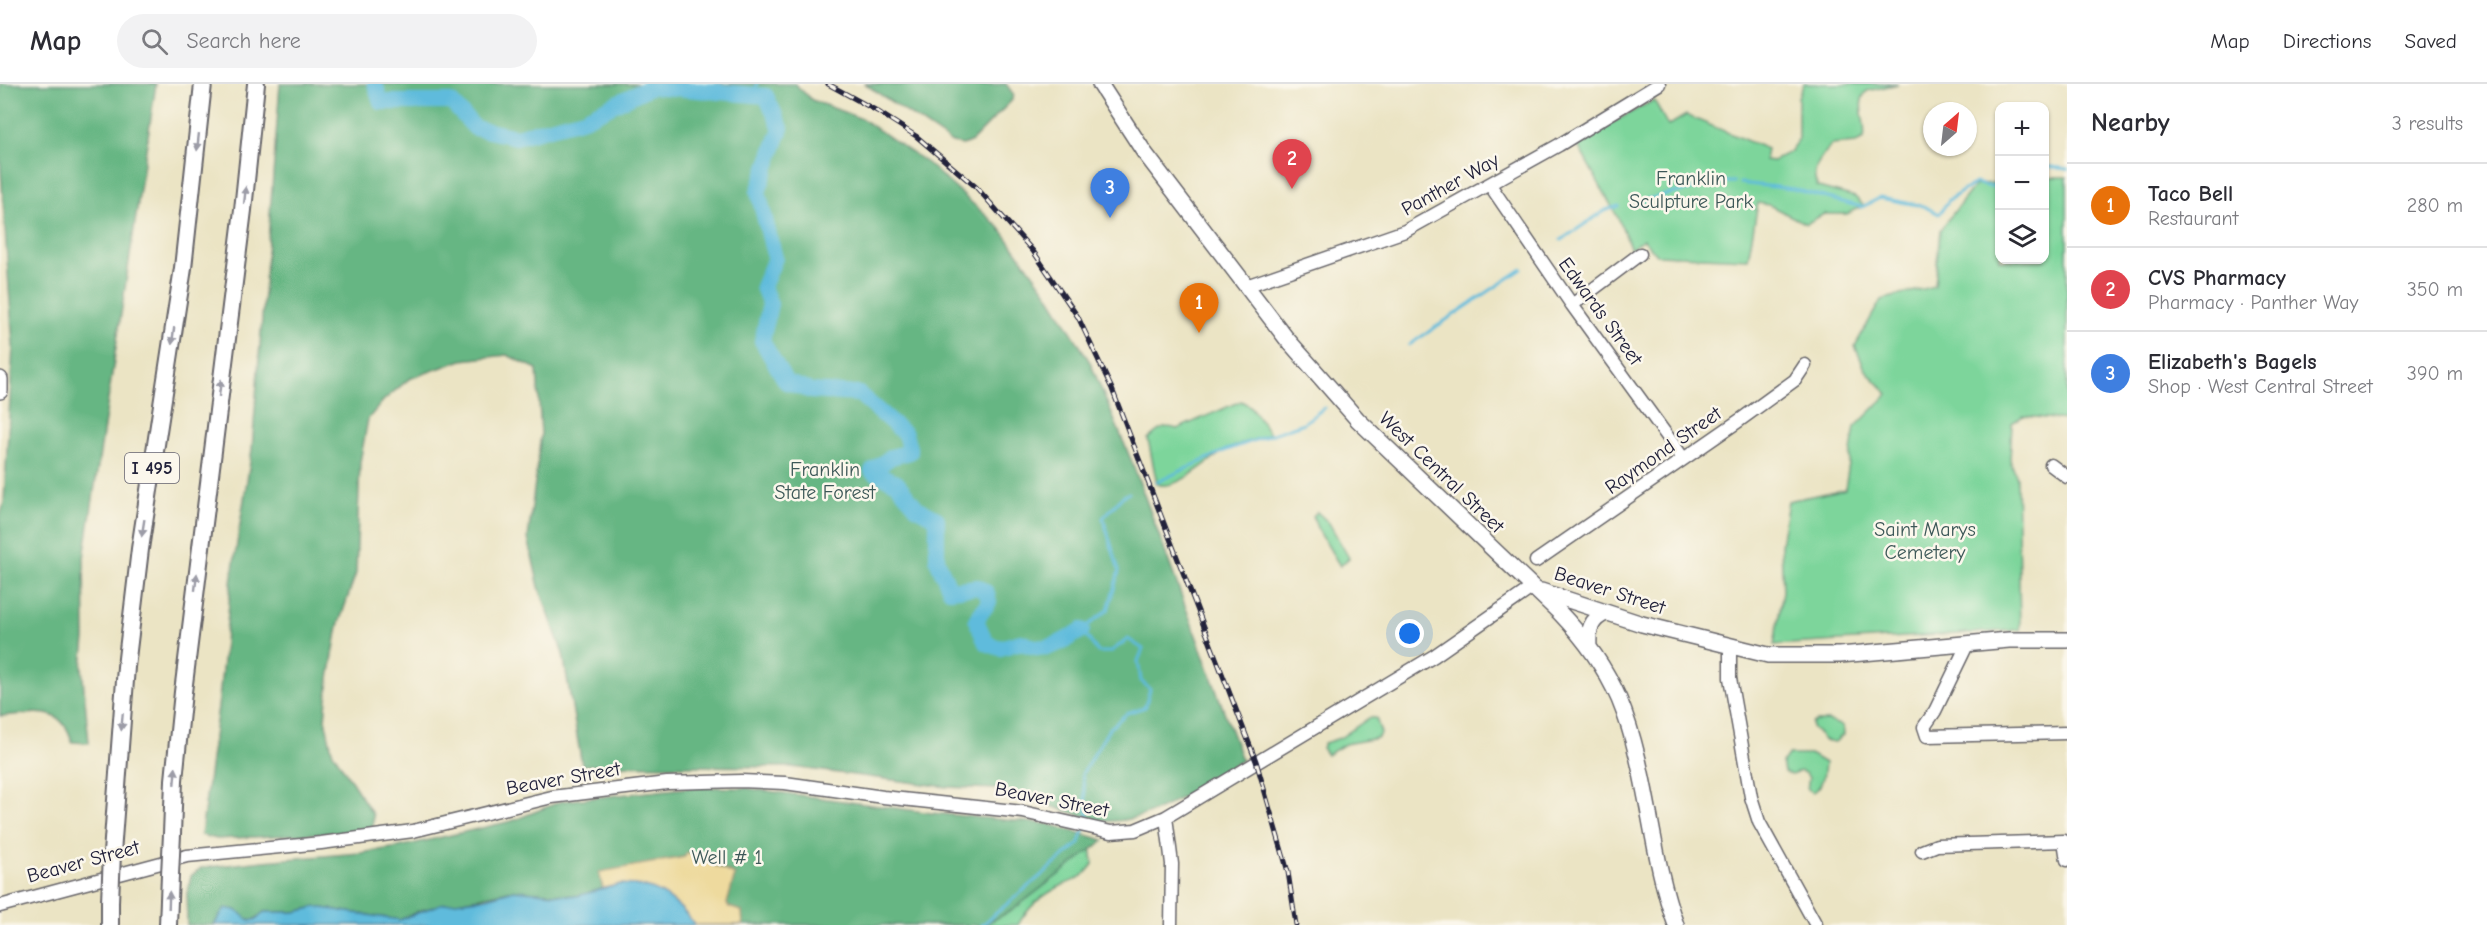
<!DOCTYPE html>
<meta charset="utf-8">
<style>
:root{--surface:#fff;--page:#f2f2f3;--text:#2b2b33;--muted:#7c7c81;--line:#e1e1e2;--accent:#0f766e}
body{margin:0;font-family:"Comic Neue",sans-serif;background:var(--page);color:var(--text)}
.controls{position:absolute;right:18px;top:18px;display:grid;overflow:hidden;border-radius:12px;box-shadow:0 2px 4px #0004}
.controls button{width:54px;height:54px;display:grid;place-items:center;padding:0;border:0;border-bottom:2px solid var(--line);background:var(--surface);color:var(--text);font:30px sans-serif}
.compass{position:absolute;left:1923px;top:18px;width:54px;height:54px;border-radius:50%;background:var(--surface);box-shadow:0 2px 4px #0004;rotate:28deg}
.you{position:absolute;left:1410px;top:550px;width:21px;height:21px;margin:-15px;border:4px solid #fff;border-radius:50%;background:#1a73e8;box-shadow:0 0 0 9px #1a73e833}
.badge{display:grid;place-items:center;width:39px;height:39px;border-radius:50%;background:var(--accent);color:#fff;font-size:20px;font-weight:700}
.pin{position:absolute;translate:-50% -50px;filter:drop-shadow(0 2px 3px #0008)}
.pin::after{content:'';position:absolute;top:32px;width:21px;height:18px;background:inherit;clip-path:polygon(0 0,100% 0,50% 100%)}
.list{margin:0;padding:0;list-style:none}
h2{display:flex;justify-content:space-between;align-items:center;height:78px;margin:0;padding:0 24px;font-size:26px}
h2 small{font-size:20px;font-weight:400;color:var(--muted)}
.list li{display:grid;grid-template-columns:39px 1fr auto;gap:18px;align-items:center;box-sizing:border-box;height:84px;padding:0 24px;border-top:2px solid var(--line)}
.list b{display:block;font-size:22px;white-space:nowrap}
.list p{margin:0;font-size:20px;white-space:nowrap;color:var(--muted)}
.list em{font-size:20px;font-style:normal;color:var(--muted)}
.icon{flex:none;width:33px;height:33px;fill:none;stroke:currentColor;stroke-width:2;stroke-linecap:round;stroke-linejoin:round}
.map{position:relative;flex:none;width:2067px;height:841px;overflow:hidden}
header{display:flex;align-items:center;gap:36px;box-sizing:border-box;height:84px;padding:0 30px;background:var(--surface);border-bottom:2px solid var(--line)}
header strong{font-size:28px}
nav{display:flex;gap:33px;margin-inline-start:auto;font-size:21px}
.search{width:420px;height:54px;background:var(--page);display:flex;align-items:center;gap:15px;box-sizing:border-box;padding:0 21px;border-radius:33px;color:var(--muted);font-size:22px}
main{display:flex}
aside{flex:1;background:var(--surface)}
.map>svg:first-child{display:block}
.green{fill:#7dd59b;stroke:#507c6b;stroke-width:1.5}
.forest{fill:#66b683;stroke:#446c5f;stroke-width:1.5}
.sand{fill:#eeda9e;stroke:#887e6c;stroke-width:1.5}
.water{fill:#5ebbdc;stroke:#406e8c;stroke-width:1.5}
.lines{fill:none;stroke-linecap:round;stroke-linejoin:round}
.stream{stroke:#5ebbdc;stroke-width:3}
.river{stroke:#5ebbdc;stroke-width:16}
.minor-casing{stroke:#68666b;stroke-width:15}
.major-casing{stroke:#68666b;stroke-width:18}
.highway-casing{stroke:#68666b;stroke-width:20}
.minor{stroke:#fff;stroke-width:12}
.major{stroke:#fff;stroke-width:15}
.highway{stroke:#fff;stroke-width:16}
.rail-casing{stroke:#22223b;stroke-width:5}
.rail{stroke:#fbf7ec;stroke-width:3;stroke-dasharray:9;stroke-linecap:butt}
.highway-bridge-casing{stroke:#68666b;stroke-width:20;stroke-linecap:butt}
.highway-bridge{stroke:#fff;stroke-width:16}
.oneway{fill:#9c9ca7}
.labels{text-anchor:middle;stroke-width:5;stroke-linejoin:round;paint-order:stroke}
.shield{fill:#fbf7ec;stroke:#636270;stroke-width:1.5}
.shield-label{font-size:18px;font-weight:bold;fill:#22223b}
.park-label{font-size:20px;fill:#3d5858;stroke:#fbf7ec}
.street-label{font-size:20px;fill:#22223b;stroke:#fbf7ec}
</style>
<header>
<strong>Map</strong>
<div class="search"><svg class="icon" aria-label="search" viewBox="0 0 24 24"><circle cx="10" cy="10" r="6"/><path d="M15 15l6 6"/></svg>Search here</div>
<nav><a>Map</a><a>Directions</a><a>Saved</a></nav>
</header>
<main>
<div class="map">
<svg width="2067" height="841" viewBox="0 0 2067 841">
<rect width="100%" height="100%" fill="#fbf7ec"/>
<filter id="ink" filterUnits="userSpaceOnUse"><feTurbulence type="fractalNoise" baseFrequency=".0167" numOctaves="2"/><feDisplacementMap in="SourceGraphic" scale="12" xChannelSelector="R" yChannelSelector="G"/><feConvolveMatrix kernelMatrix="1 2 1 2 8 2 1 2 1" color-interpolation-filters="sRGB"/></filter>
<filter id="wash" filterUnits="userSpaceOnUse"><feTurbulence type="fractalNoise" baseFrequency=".008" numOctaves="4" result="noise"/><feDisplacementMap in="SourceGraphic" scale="24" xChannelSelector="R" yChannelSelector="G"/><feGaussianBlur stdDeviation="1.35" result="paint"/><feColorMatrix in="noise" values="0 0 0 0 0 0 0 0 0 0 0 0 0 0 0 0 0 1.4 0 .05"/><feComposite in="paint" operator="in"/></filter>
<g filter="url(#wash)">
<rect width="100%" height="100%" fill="#ebe4c4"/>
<!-- green -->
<path class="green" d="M1804,0h94l-31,7c-13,13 1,32 -3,48l-8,4 -25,2c-9,13 -23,25 -13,42l37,10 9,9 -17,8h-23l-18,10 -37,-19 -11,-2 -10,56 -91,-4 -14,-16 -12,10 -12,-29 -43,-78 78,-42 14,26 18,-11 81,34 -2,11 8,1 18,-10 7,-12v-42z
M2045,93h22v243l-44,-4 -11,7 -2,37 7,18 3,152 -246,15 9,-54 -2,-46 7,-44 57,-12 10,-62 33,-33 -23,-25 -10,-23 26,-46 54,-14 5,-56 35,-45 24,-3 1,78h44z
M1241,317l9,5 20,28c-14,6 -31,9 -44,16 -18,9 -48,42 -69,34l-9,-45c9,-8 16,-15 29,-10z
M1317,428l12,11 20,35 -9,8 -23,-38 -4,-12z
M1369,634h7l5,15 -4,5 -32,6 -18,11 -5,-7 2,-5 16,-5z
M1816,637h12l15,5 1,8 -9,8 -11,-2 -12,-13v-4z
M1789,671h23l13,8c-1,10 -2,26 -13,29l-5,-3 2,-11 -4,-5 -5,-2 -8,4 -8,-3 -2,-10z
M1091,761l2,19c-9,13 -16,15 -30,21 -19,9 -35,21 -45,40h-92z"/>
<!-- forest -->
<path class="forest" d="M0,0h156l-72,474 1,81 -3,28 7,76 -17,-1c-10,-40 -41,-27 -72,-26v-200l4,-14 9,-156 -13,-190z
M280,0h515l17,16 50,19 65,44 72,64 49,67 42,68 42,100 110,298c-41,25 -96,69 -146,60l-101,-31 -48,-2 -155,-20 -210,-2 -19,-111 -24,-67 -11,-49 13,-104 -4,-65 -30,-14 -45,5 -53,19 -26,22 -15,18 -8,43 -4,111 -18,53 -9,52 -4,41 7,32 41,64v11l-10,5 -146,8 -16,-4 18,-136 13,-124 20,-126z
M865,0l89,2 52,-2 8,11 -2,5 -40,41 -9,4 -11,-2z
M696,703l50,1 186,25 116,11 56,16 -93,71 -28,14h-288l-6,-7 -69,-34 -43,12 -63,-6 -93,20 -21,10 -84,-13 -21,5h-31l-11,9 -8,-2 -9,-9h-12l-10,15h-27v-31l4,-18 10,-8 62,-7 97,-8 39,-6 113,-26 50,-20z"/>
<!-- sand -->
<path class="sand" d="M687,768l48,23 -8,29 2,3 13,4 1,14h-48c-24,-32 -52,-48 -92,-36l-4,-17 85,-15z"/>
<!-- water -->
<path class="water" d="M620,800c34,0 55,14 75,41h-481l11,-17 11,2 14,11 7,-2 7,-7h31l21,-5 84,13 40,-16 46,-6 28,-8 63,6z"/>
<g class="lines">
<!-- stream -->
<path class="stream" d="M752,11l5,-11
M2044,82l23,3
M1740,99l53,6 69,18 18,-9 43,8 16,8 10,-14 26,-17 16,4 9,-7
M1635,118l88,-20h11
M1561,156l45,-30 13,-4
M1409,261l113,-76
M1157,398l67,-31 80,-28 20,-15
M1086,738l2,-6 -6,-42 27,-45 18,-16 18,-6 5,-18 -9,-8 -3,-20 5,-12 -15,-10 -18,13h-12l-16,-22 26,-20 11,-39 -16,-53 20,-22 6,-3
M982,841l98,-82 4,-15"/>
<!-- river -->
<path class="river" d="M375,0l6,18h70l24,26 41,9 68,-18 68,-33 114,10 15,32 -23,64 17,66 -12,29 7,17 -8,37 24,41 25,9 48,3 46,40 5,18 -19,5 -19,14 25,12 20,25 20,11v41l13,30 28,-3 9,6 2,9 -13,18 10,23 14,5 21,-6c26,13 39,1 61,-12"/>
</g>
</g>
<g filter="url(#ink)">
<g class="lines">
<!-- minor casing -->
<g class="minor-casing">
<path id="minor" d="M1490,101l82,120 111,153
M1246,202l159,-55 154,-86 100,-61
M1572,221l68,-51
M2051,381l16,12
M1536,477l204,-141 55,-40 10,-15
M1967,561l-32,66 -11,16 3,9 140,-3
M1730,563v31l21,119 8,25 57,103
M1166,733l6,47 -1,61
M1922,767l15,-6 127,-4 3,19
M0,822l187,-50 134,-13 92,-12 139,-34 115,-14 74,-2 44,2 98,14 140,15 88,20 24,-2 31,-13 268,-161 99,-69"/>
</g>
<!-- major casing -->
<g class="major-casing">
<path id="major" d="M1100,0l44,68 142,186 72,82 202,193c24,25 45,54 59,86 30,72 30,153 57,226
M0,295v12
M1541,507l101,33 126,31h72l169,-15h58
M1589,563c-1,-16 1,-28 17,-34"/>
</g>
<!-- highway casing -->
<g class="highway-casing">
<path id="highway" d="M172,750l2,-54 9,-88 60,-482 13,-126
M112,769l14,-186 14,-118 43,-281 20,-184
M110,841v-23
M168,841l2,-50"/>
</g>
<!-- minor -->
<use href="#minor" class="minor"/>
<!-- major -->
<use href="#major" class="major"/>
<!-- highway -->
<use href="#highway" class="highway"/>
<!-- rail casing -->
<g class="rail-casing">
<path id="rail" d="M828,0l49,27 39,25 60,51 57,64 45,66 34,72 144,372 32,111 8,53"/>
</g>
<!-- rail -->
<use href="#rail" class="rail"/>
<!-- highway-bridge casing -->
<g class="highway-bridge-casing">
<path id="highway-bridge" d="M170,791l2,-41
M110,818l2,-49"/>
</g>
<!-- highway-bridge -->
<use href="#highway-bridge" class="highway-bridge"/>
</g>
<!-- one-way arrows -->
<defs><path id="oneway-solid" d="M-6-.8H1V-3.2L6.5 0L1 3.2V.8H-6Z" transform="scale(1.5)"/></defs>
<g class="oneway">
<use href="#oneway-solid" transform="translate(198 58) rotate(96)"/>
<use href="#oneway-solid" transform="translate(245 111) rotate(-84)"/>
<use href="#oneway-solid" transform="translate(173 252) rotate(98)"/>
<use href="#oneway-solid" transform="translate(220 304) rotate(-83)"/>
<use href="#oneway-solid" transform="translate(143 444) rotate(99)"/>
<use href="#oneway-solid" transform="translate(196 498) rotate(-83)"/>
<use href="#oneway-solid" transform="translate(122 638) rotate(95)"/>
<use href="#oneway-solid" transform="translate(175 692) rotate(-85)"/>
<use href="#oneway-solid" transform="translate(169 816) rotate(-88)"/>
</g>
</g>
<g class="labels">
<!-- shield labels -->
<rect class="shield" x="125" y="369" width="54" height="30" rx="4.5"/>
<g class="shield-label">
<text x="152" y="390">I 495</text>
</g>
<!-- park labels -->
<g class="park-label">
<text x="1691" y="101">Franklin<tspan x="1691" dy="23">Sculpture Park</tspan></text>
<text x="825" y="392">Franklin<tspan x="825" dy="23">State Forest</tspan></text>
<text x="1925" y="452">Saint Marys<tspan x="1925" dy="23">Cemetery</tspan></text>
<text x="727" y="780">Well # 1</text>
</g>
<!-- street labels -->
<g class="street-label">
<text transform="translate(1450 100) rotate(-29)" y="7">Panther Way</text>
<text transform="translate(1601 227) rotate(54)" y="7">Edwards Street</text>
<text transform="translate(1663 366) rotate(-35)" y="7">Raymond Street</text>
<text transform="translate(1442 388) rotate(44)" y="7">West Central Street</text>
<text transform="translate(1610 506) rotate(18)" y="7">Beaver Street</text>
<text transform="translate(563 694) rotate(-10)" y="7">Beaver Street</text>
<text transform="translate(1052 715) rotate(11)" y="7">Beaver Street</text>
<text transform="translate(83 777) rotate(-15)" y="7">Beaver Street</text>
</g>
</g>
</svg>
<div class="controls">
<button>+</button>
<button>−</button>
<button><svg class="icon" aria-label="layers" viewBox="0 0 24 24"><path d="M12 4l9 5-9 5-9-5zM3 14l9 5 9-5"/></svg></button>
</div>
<svg class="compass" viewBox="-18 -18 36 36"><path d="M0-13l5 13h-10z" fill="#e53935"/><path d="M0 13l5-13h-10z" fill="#7c7c81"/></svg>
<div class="you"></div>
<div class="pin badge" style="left:1199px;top:249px;background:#e8710a">1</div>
<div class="pin badge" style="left:1292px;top:105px;background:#e0444e">2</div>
<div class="pin badge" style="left:1110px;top:134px;background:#3f7fe0">3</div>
</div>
<aside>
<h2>Nearby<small>3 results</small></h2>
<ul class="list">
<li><span class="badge" style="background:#e8710a">1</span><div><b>Taco Bell</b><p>Restaurant</p></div><em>280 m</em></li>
<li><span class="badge" style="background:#e0444e">2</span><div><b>CVS Pharmacy</b><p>Pharmacy · Panther Way</p></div><em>350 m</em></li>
<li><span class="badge" style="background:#3f7fe0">3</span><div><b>Elizabeth's Bagels</b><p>Shop · West Central Street</p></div><em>390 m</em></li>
</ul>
</aside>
</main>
